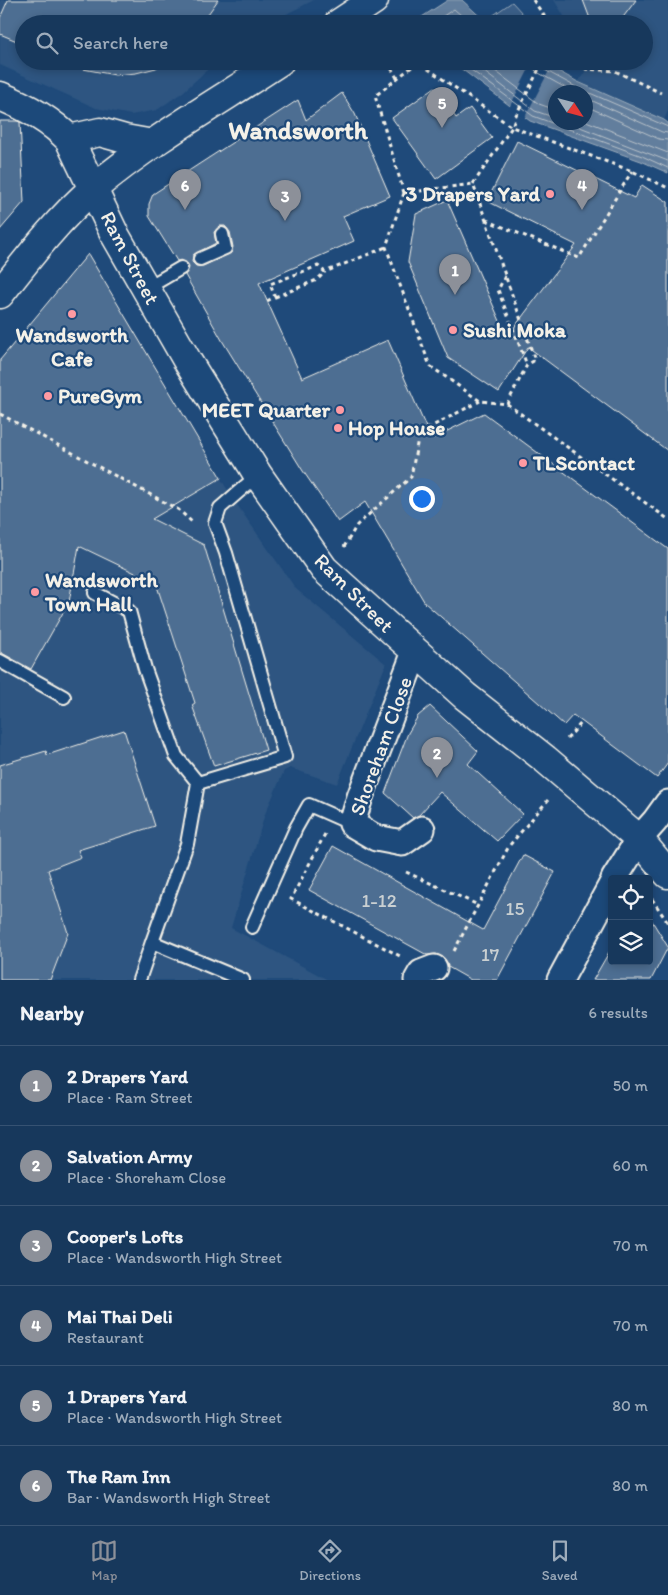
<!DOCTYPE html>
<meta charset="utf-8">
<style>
:root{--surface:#17385c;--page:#203f62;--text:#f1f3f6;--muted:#9eacbb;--line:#365272;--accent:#8c9099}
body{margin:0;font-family:Itim,sans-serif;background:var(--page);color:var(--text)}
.controls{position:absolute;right:15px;bottom:15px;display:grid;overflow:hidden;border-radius:5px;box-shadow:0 2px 8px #0003}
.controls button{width:45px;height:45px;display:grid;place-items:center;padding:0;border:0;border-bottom:1px solid var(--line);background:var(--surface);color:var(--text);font:25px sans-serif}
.compass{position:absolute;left:548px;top:85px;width:45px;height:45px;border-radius:50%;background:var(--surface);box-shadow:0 2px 8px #0003;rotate:126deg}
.you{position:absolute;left:421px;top:498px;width:18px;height:18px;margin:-12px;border:4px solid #fff;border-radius:50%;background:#1a73e8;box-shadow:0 0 0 8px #1a73e833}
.badge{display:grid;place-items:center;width:32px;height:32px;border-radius:50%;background:var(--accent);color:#fff;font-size:16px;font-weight:700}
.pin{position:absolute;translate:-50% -41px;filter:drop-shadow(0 1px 2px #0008)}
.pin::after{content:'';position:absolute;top:26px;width:18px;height:15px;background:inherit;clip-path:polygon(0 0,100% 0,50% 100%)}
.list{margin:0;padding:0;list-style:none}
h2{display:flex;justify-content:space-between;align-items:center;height:65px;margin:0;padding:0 20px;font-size:21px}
h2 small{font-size:16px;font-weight:400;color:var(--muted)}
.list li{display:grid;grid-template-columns:32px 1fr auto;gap:15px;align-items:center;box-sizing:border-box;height:80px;padding:0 20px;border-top:1px solid var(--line)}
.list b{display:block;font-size:19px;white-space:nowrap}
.list p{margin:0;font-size:16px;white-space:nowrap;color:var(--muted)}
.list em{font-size:16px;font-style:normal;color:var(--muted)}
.icon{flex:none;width:28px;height:28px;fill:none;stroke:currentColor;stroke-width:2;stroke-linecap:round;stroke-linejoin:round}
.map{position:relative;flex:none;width:668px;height:980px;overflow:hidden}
.search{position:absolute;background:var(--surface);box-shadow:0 2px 8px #0003;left:15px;right:15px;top:15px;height:55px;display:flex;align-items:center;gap:12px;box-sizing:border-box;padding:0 18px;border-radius:28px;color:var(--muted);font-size:19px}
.sheet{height:545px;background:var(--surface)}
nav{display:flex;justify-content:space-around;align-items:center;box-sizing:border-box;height:70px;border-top:1px solid var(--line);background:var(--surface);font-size:14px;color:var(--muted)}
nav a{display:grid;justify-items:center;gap:2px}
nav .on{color:var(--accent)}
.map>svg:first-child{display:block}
.built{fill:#2d5581}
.green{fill:#3a5f88;stroke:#97a8b8}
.water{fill:#627e9d;stroke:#9cacbb;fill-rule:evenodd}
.pier{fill:#1f4a7a}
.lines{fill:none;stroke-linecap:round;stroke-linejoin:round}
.shore{stroke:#bac3ca;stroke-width:1}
.building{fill:#4d6e92;stroke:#f4f1e8;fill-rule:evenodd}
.lane-casing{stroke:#f4f1e8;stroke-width:16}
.street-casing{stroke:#f4f1e8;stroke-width:29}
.primary-casing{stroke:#f4f1e8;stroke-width:31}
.highway-casing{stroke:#f4f1e8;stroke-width:31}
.path{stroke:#f4f1e8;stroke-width:3;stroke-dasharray:4 4;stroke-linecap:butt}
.lane{stroke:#1f4a7a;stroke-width:12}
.street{stroke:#1f4a7a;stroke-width:25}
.primary{stroke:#1f4a7a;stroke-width:28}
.highway{stroke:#1f4a7a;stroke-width:28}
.poi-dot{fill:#ff9aa2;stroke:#1f4a7a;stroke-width:2}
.labels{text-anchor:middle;stroke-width:4.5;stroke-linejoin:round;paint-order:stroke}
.number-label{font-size:19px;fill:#cad0d2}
.poi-label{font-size:21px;font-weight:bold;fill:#f4f1e8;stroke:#1f4a7a;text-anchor:start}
.street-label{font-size:21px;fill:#f4f1e8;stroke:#1f4a7a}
.district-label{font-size:26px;font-weight:bold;fill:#f4f1e8;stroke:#1f4a7a}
</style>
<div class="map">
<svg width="668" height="980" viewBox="0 0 668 980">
<rect width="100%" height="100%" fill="#1f4a7a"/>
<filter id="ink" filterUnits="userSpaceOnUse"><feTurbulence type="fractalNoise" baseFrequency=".02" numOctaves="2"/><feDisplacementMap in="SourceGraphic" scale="10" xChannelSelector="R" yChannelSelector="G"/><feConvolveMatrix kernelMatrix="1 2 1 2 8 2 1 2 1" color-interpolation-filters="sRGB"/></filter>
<g filter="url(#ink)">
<!-- built -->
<path class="built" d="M0,0h314l-47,24h-243v37h193l-34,31 -26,18 -26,5 -35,-7 -96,-43z
M554,0h114v111l-4,9 -86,-38 13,-19 -1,-2h54v-37h-75z
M83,259l9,2 43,72 -38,130 79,42 40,-24 2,-7 15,25 63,90 90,75 -49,120 -47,-16 -6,3 -19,43 -34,114 97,52h-328v-620z"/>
<!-- green -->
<path class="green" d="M512,2l20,22h-44l-3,-3z"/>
<!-- water -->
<path class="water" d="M448,0h14l26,24h-77z
M451,61h89l38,21 86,38 4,3v50l-27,-12 -111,-40zM556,92h30v30h-30z"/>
<!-- pier -->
<path class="pier" d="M533,61h12l7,4 -28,54 -15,-11z"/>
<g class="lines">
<!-- shore -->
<path class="shore" d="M431,24l23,-15 17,15
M459,61l74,55 109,40 26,12
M470,61l65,50 21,7
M482,61l57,43 17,6
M532,61l1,7 4,4 36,20
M539,61l2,7 35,19 92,40
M586,98l76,34 6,1
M586,106l73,33 9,1
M586,121l82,32
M567,122l101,39"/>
</g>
<!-- building -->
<path class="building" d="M8,0h210l-17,24h-177v20l-24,-10v-16z
M583,0h53l-18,24h-26z
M64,61h102l-10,7 -20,5 -21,2 -32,-6z
M435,87l21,31 14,-10 22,30 -56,41 -44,-61z
M342,93l13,21 35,82 -47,20 11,25 -95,42 43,95 86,-38 43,99 53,-26 184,136v214l-11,15 -84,-63 -9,10 -139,-122 -60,-101 -27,20 -35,-51 -80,-129 -38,-67 4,-7 -1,-4 -7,-4 -4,1 -28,-45v-12l4,-10 145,-94 8,20zM220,226h5l5,6 3,15 -2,6 -28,13h-7l-4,-4 1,-7 23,-12 -2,-11z
M0,121h17l3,1 4,80 -24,28z
M517,141l117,57 8,-13 26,17v249l-140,-104 -29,45 -51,-34 -40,-96 8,-48 31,-14 60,137 69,-92 -89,-44z
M88,254l133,224 -69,41 52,26 62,205 -52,16 -22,-61 3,-2 -39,-120 -77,-37 -10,56 -38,67 -31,-17v-292z
M430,706l48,45 -10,13 55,50 -26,27 -57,-49 -21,23 -6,3 -28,-25 23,-60 10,-17z
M124,730l31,96 -77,24 3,7 -33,13 20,63 -18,47h-50v-215l46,-14 1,4z
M333,846l150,84 40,-75 32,17 -58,108h-26l-23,-13 -1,-5 -4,-5 -7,-3 -9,1 -118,-65z
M649,916l19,31 -17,33h-58l19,-33v14h37z"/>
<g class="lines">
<!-- lane casing -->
<g class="lane-casing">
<path id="lane" d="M200,259l25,-11 -3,-14
M145,289l36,-21
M95,593l34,18 16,58 31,87 22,27 -11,61 -35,98
M0,661l64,36
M198,783l87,-26 -59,-204 -11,-30 5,-15 38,-33
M252,927l44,-99 13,-23 43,19
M139,980l13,-38 91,38"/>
</g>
<!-- street casing -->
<g class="street-casing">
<path id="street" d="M415,652l-55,145 -8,27 24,14 26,5 20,-14
M614,879l25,-40 16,-18 13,-18
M417,980l4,-7 13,-5
M560,980l52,-96"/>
</g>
<!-- primary casing -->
<g class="primary-casing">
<path id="primary" d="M0,96c25,10 50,24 69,43l45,94 74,129 70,113 66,94 141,127 80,63 94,80 29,35"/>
</g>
<!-- highway casing -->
<g class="highway-casing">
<path id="highway" d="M338,24l36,-24
M69,139l31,-7 25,7 28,5
M0,294c29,-37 58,-75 94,-106 57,-48 124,-86 186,-127"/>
</g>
<!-- path -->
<path class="path" d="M533,0l17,24
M387,61l10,17
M580,61l6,8 29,2 46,22
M404,193l-18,54 44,119 50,35 27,3 20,-39 8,-5 -62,-176 39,-57 4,-12 27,-54
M404,193l-29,-97 43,-34 94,65 120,44 36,17
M404,193l69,-9
M486,220l93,38 53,-87
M505,276l-7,14 29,75
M275,297l42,-17 8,-8
M267,301l8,-4 -5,-13 48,-18 7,6 61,-25
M507,404l161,115
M0,414l179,96 14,13
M344,547l13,-22 54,-48 8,-44 61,-32
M567,739l15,-17
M325,834l-34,65 109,57
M406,872l72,33
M652,899l16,24
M454,951l55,-105 39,-46"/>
<!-- lane -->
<use href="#lane" class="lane"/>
<!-- street -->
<use href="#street" class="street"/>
<!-- primary -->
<use href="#primary" class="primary"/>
<!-- highway -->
<use href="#highway" class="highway"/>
</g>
</g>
<!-- markers -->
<g class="poi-dot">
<circle cx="550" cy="194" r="5"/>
<circle cx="72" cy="314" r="5"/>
<circle cx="453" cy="330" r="5"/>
<circle cx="48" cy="396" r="5"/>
<circle cx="340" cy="410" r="5"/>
<circle cx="338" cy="428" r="5"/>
<circle cx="523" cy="463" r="5"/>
<circle cx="35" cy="592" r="5"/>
</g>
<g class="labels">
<!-- number labels -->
<g class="number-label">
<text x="379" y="907">1-12</text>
<text x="515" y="915">15</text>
<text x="490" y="961">17</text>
</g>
<!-- poi labels -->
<g class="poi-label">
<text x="540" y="201" text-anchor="end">3 Drapers Yard</text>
<text x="463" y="337">Sushi Moka</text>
<text x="72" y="342" text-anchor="middle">Wandsworth<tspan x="72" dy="24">Cafe</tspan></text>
<text x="58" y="403">PureGym</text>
<text x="330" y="417" text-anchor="end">MEET Quarter</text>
<text x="348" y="435">Hop House</text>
<text x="533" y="470">TLScontact</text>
<text x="45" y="587">Wandsworth<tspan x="45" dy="24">Town Hall</tspan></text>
</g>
<!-- street labels -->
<g class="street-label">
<text transform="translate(130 258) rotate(62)" y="7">Ram Street</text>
<text transform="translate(354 593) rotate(45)" y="7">Ram Street</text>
<text transform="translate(381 746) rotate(-70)" y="7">Shoreham Close</text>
</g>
<!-- district labels -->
<g class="district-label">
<text x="298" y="139">Wandsworth</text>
</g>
</g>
</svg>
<div class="controls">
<button><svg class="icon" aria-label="locate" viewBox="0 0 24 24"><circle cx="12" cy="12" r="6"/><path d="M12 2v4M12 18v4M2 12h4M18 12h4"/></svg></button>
<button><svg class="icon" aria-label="layers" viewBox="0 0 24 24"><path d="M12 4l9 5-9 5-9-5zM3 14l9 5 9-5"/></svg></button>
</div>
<svg class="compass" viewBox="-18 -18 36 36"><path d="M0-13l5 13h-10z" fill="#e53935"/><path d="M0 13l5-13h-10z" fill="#9eacbb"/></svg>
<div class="you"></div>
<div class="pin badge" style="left:455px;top:295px">1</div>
<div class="pin badge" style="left:437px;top:778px">2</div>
<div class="pin badge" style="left:285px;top:221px">3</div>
<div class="pin badge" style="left:582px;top:210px">4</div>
<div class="pin badge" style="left:442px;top:128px">5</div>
<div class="pin badge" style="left:185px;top:210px">6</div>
<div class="search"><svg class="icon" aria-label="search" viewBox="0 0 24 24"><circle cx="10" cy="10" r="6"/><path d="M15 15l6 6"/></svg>Search here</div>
</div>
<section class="sheet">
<h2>Nearby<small>6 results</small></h2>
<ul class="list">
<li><span class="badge">1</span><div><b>2 Drapers Yard</b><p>Place · Ram Street</p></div><em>50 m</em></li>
<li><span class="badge">2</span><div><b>Salvation Army</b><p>Place · Shoreham Close</p></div><em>60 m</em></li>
<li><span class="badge">3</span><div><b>Cooper's Lofts</b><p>Place · Wandsworth High Street</p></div><em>70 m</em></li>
<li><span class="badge">4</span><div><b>Mai Thai Deli</b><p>Restaurant</p></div><em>70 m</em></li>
<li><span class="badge">5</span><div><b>1 Drapers Yard</b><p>Place · Wandsworth High Street</p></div><em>80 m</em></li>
<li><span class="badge">6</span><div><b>The Ram Inn</b><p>Bar · Wandsworth High Street</p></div><em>80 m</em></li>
</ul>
</section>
<nav>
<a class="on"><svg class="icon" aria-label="map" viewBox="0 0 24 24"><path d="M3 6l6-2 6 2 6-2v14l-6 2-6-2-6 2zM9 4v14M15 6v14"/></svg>Map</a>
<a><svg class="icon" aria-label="directions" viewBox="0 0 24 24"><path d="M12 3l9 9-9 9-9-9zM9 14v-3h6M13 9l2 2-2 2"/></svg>Directions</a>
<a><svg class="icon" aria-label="saved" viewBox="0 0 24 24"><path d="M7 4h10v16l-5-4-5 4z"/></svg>Saved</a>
</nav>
